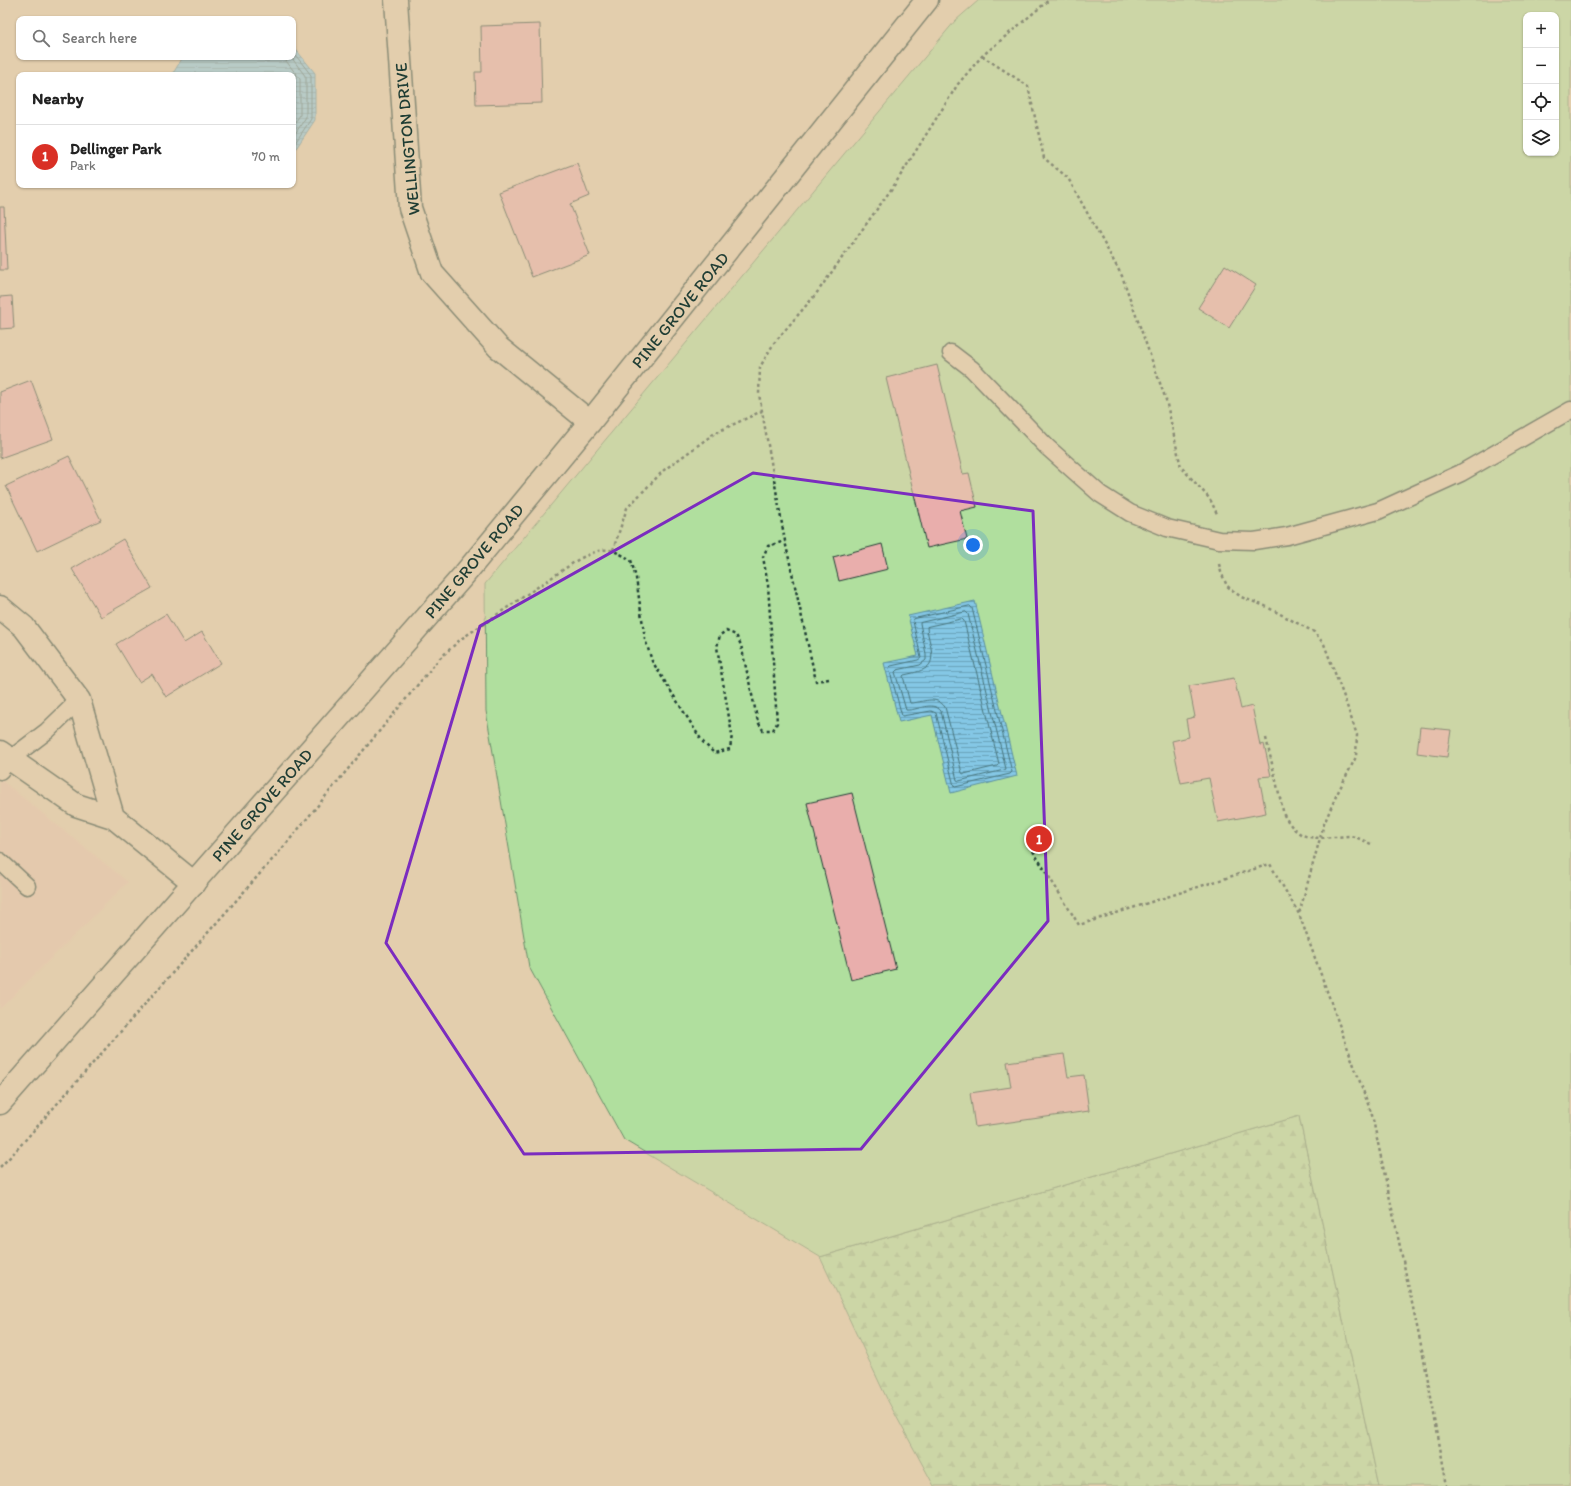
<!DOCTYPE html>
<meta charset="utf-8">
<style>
:root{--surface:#fff;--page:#f6f6f6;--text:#222;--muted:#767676;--line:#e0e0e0;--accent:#d93025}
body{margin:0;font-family:Itim,sans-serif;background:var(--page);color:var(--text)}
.controls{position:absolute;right:12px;top:12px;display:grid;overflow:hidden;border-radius:8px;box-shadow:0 1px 3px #0004}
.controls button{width:36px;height:36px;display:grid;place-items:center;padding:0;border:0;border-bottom:1px solid var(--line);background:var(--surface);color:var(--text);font:20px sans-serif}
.you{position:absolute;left:973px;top:545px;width:14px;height:14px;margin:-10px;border:3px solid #fff;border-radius:50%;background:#1a73e8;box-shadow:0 0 0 6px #1a73e833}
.badge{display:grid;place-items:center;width:26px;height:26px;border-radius:50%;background:var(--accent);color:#fff;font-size:13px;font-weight:700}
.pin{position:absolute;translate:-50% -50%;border:2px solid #fff;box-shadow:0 1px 4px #0006}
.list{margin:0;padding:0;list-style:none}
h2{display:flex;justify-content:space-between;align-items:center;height:52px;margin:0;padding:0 16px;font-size:17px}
h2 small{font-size:13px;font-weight:400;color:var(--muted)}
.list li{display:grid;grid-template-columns:26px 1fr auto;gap:12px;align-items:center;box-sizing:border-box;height:64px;padding:0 16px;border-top:1px solid var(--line)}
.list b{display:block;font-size:15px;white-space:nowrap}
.list p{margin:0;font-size:13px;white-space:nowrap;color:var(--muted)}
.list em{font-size:13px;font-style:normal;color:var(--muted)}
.icon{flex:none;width:22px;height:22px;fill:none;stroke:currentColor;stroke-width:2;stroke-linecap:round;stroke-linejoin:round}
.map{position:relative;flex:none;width:1571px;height:1486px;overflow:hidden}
.search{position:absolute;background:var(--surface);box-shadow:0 1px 3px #0004;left:16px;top:16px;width:280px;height:44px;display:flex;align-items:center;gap:10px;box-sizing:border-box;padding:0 14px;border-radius:8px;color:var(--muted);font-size:15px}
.panel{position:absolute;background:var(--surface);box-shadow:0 1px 3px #0004;left:16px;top:72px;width:280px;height:116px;border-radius:8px}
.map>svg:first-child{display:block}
.built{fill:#e5c4ad}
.forest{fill:url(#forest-firs);stroke:#688e69}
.park{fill:#b0df9e;stroke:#688e69;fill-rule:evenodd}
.water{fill:url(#water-rules);stroke:#5c909e}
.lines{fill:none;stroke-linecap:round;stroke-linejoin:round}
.shore{stroke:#47747b;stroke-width:1}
.building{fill:#e9aeac;stroke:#1f3d34}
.service-casing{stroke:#1f3d34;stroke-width:19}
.minor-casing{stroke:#1f3d34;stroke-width:25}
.tertiary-casing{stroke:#1f3d34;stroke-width:25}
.path{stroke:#1f3d34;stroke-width:2.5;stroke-dasharray:3 3;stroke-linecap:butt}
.service{stroke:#e3cead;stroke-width:16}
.minor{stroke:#e3cead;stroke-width:22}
.tertiary{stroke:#e3cead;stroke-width:22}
.marked{fill:none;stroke:#7b2cbf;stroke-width:3;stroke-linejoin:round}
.labels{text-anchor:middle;stroke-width:4;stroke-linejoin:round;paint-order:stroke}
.street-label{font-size:17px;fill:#1f3d34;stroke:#e3cead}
</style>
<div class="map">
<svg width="1571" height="1486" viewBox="0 0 1571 1486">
<defs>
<pattern id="forest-firs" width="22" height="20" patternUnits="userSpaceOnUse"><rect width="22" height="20" fill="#b0df9e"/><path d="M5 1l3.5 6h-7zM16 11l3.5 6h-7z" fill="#97c089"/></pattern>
<pattern id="water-rules" width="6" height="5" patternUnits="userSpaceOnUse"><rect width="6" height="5" fill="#84c7e5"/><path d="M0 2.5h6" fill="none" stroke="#6ba3ba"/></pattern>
</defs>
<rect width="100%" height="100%" fill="#e3cead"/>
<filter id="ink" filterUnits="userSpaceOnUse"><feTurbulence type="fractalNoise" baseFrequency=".025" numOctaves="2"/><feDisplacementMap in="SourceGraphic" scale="8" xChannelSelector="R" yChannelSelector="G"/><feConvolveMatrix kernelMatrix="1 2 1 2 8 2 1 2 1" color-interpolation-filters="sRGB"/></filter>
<g filter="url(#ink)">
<!-- built -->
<path class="built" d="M0,779l128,103 -128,127z"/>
<!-- forest -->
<path class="forest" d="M1299,1116l80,370h-445l-46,-85 -68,-144z"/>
<!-- park -->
<path class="park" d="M979,0h592v1486h-192l-80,-370 -479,141 -196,-117 -95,-173 -43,-256 -1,-127 470,-563zM1526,15h30v138h-30z"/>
<!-- water -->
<path class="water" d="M293,46l22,27v47l-22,33v-78h-121l11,-18h110z
M975,601l42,175 -66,17 -19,-78 -33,7 -15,-59 34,-7 -10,-40z"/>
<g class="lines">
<!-- shore -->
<path class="shore" d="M293,52l18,23v44l-18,27
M283,57l17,22v36l-7,11
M291,57l15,20v40l-13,20
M970,606l2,2 40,164 -2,2 -55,13 -1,-1 -18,-73 -5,-2 -29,5 -13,-48 2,-2 27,-6 3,-2 -8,-37 1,-2z
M966,612l2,2 38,155 -2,1 -45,11 -2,-1 -16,-69c-9,-11 -24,0 -35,-1l-11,-38 2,-2 23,-5 6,-5v-6l-6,-31z
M962,619l2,2 35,143 -2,2 -33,8 -2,-1 -17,-66c-10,-13 -22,-4 -35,-4l-7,-27 1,-1c23,-5 32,-7 26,-32 -1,-5 -3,-11 -3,-16z"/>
</g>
<!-- building -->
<path class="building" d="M540,24l2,79 -66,2 -1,-33h7l-1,-46z
M577,163l12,33 -19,8 20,51 -58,22 -33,-85z
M0,207h4l3,63h-7z
M1225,265l31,20 -27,43 -31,-20z
M12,296l2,32 -14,1v-32z
M937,365l26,109 6,-1 8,34 -17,4 7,28 -40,9 -41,-170z
M31,380l22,59 -53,19v-66z
M69,456l32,64 -64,31 -31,-65z
M123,539l29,49 -51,29 -29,-48z
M882,544l6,25 -49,12 -6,-24z
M166,614l18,29 18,-11 19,31 -55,34 -14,-23 -13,8 -23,-38z
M1234,678l7,31 11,-3 8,39 4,-1 7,32 -12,1 7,36 -48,9 -9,-44 -28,5 -9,-42 17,-4 -3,-18 9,-2 -6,-31z
M1420,727l31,3 -4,27 -30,-4z
M852,793l44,176 -45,11 -44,-177z
M1064,1054l4,23 16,-2 5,36 -114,16 -5,-34 41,-6 -4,-25z"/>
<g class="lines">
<!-- service casing -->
<g class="service-casing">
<path id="service" d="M951,353l21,16 75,78 53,47 30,19 37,15 52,12 35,1 33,-5 91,-25 83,-38 110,-63
M0,771l9,-11 38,-29 32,-31
M0,861l27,25"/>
</g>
<!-- minor casing -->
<g class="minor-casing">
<path id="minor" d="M396,0l14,208 22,65 66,74 92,75
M0,607l24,20 55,73 34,117
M0,752l76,53 37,12 81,66"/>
</g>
<!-- tertiary casing -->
<g class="tertiary-casing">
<path id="tertiary" d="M0,1103l463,-527 127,-154 337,-422"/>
</g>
<!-- path -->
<path class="path" d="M982,56l46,30 16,72 24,20 54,98 44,124 15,67 29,32 8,17
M613,550l14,-42 37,-38 51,-37 47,-22
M1219,564l2,8 6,14 14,11 24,9 49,26 10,12 20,53 13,38 -1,22 -20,39 -12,28 -25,90
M829,679l-13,2 -31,-140 -26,-147 1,-27 14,-24 42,-49 79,-110 63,-100 24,-28 67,-56
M1266,738l18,77c14,24 24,24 50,22 5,0 11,-1 16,-1 7,1 14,5 21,8
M1033,851l46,74 191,-61 29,50 73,201 53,249 22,122
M0,1167l12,-12 274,-311 153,-185 22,-20 118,-80c26,-12 28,-13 52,1l5,18 9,61 7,22 50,80 12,12 16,-4 2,-14 -15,-88 3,-12 6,-4 10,4 5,10 17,77 5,8h10l4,-7 -9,-138 -5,-28 5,-11 17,-5"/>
<!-- service -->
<use href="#service" class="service"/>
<!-- minor -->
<use href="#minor" class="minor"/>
<!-- tertiary -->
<use href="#tertiary" class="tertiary"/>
</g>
</g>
<!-- marked area -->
<path d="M0 0H1571V1486H0ZM753,473l280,38 15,410 -187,228 -337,5 -138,-211 94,-317z" fill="#e3cead" fill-opacity=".55" fill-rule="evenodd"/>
<path class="marked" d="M753,473l280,38 15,410 -187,228 -337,5 -138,-211 94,-317z"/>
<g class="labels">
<!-- street labels -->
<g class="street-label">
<text transform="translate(407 139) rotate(-95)" y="6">WELLINGTON DRIVE</text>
<text transform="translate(680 310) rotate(-51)" y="6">PINE GROVE ROAD</text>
<text transform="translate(474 561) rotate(-50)" y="6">PINE GROVE ROAD</text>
<text transform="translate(262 805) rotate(-49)" y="6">PINE GROVE ROAD</text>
</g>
</g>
</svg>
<div class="controls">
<button>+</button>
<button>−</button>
<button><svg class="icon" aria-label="locate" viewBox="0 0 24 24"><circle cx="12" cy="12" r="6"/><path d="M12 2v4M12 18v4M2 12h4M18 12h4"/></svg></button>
<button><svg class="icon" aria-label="layers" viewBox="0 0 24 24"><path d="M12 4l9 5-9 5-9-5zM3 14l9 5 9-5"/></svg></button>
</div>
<div class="you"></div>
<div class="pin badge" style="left:1039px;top:839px">1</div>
<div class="search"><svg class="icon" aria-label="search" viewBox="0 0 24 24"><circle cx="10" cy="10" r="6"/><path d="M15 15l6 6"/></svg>Search here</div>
<section class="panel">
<h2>Nearby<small></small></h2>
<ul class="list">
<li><span class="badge">1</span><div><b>Dellinger Park</b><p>Park</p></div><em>70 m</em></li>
</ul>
</section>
</div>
